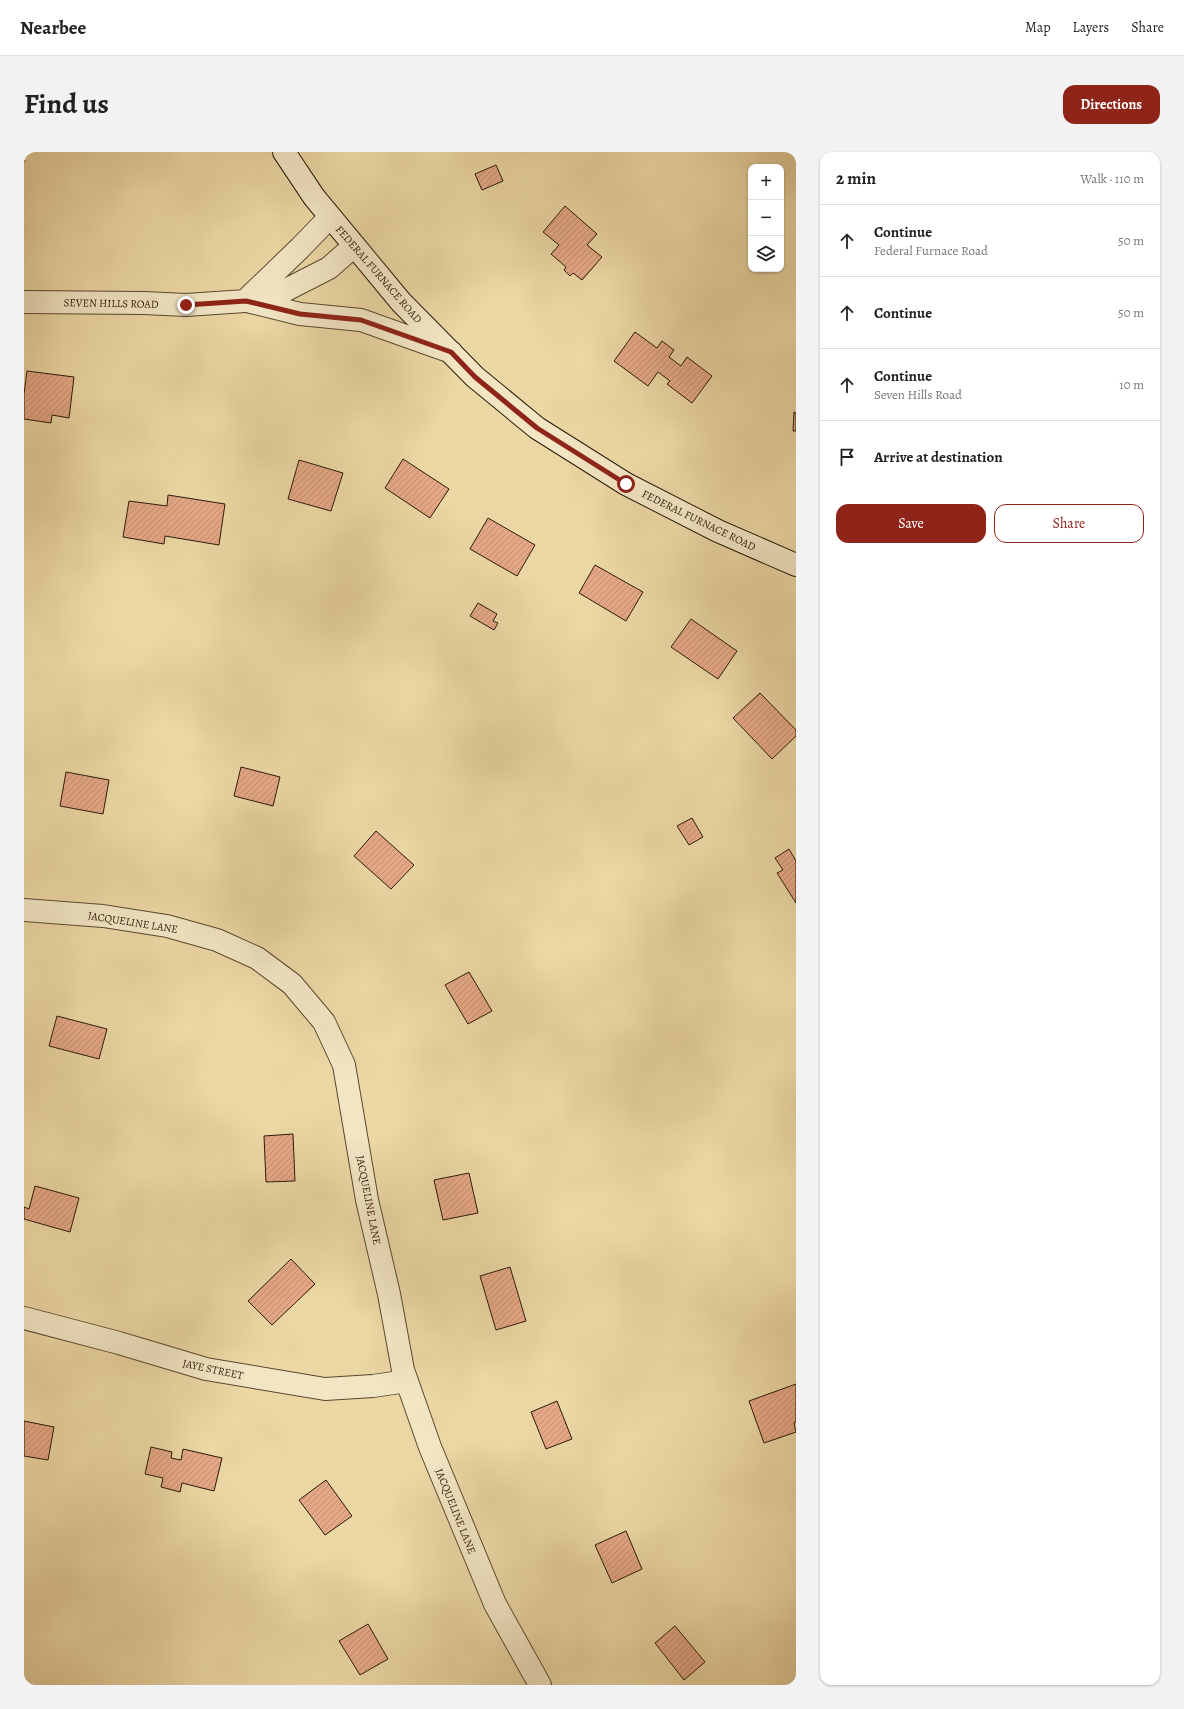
<!DOCTYPE html>
<meta charset="utf-8">
<style>
:root{--surface:#fff;--page:#f2f2f2;--text:#222;--muted:#767676;--line:#e0e0e0;--accent:#8f2418}
body{margin:0;font-family:Alegreya,serif;background:var(--page);color:var(--text)}
.controls{position:absolute;right:12px;top:12px;display:grid;overflow:hidden;border-radius:8px;box-shadow:0 1px 3px #0004}
.controls button{width:36px;height:36px;display:grid;place-items:center;padding:0;border:0;border-bottom:1px solid var(--line);background:var(--surface);color:var(--text);font:20px sans-serif}
.stop{position:absolute;width:12px;height:12px;margin:-9px;border:3px solid #8f2418;border-radius:50%;background:#fff}
.stop.end{background:#8f2418;border-color:#fff;box-shadow:0 1px 4px #0008}
.list{margin:0;padding:0;list-style:none}
h2{display:flex;justify-content:space-between;align-items:center;height:52px;margin:0;padding:0 16px;font-size:17px}
h2 small{font-size:13px;font-weight:400;color:var(--muted)}
.list li{display:grid;grid-template-columns:26px 1fr auto;gap:12px;align-items:center;box-sizing:border-box;height:72px;padding:0 16px;border-top:1px solid var(--line)}
.list b{display:block;font-size:15px;white-space:nowrap}
.list p{margin:0;font-size:13px;white-space:nowrap;color:var(--muted)}
.list em{font-size:13px;font-style:normal;color:var(--muted)}
.actions{display:flex;gap:8px;padding:12px 16px}
.actions a{flex:1;padding:9px 0;border:1px solid var(--accent);border-radius:12px;text-align:center;font-size:14px;color:var(--accent)}
.actions .main{background:var(--accent);color:#fff}
.icon{flex:none;width:22px;height:22px;fill:none;stroke:currentColor;stroke-width:2;stroke-linecap:round;stroke-linejoin:round}
.map{position:relative;flex:none;width:772px;height:1533px;overflow:hidden;border-radius:12px}
header{display:flex;align-items:center;gap:24px;box-sizing:border-box;height:56px;padding:0 20px;background:var(--surface);border-bottom:1px solid var(--line)}
header strong{font-size:19px}
nav{display:flex;gap:22px;margin-inline-start:auto;font-size:14px}
.intro{display:flex;align-items:center;justify-content:space-between;box-sizing:border-box;height:96px;padding:0 24px}
h1{margin:0;font-size:28px}
.button{padding:10px 18px;border-radius:12px;background:var(--accent);color:#fff;font-size:14px;font-weight:700}
main{display:flex;gap:24px;padding:0 24px}
aside{flex:1;background:var(--surface);border-radius:12px;box-shadow:0 1px 3px #0004}
.map>svg:first-child{display:block}
.building{fill:url(#building-hatch);stroke:#2b1908}
.lines{fill:none;stroke-linecap:round;stroke-linejoin:round}
.minor-casing{stroke:#5b482f;stroke-width:24}
.tertiary-casing{stroke:#5b482f;stroke-width:24}
.secondary-casing{stroke:#2b1908;stroke-width:24}
.path{stroke:#2b1908;stroke-width:2.5;stroke-dasharray:1 2;stroke-linecap:butt}
.minor{stroke:#f2e5c4;stroke-width:22}
.tertiary{stroke:#f2e5c4;stroke-width:22}
.secondary{stroke:#f2e5c4;stroke-width:22}
.route{stroke:#8f2418;stroke-width:5}
.labels{text-anchor:middle;stroke-width:3;stroke-linejoin:round;paint-order:stroke}
.street-label{font-size:11px;fill:#2b1908;stroke:#f2e5c4}
</style>
<header>
<strong>Nearbee</strong>
<nav><a>Map</a><a>Layers</a><a>Share</a></nav>
</header>
<div class="intro"><h1>Find us</h1><a class="button">Directions</a></div>
<main>
<div class="map">
<svg width="772" height="1533" viewBox="0 0 772 1533">
<defs>
<pattern id="building-hatch" width="6" height="6" patternUnits="userSpaceOnUse"><rect width="6" height="6" fill="#e5a886"/><path d="M-1 1l2-2M0 6l6-6M5 7l2-2" fill="none" stroke="#c59072"/></pattern>
</defs>
<rect width="100%" height="100%" fill="#ebd7a4"/>
<filter id="stains"><feTurbulence type="fractalNoise" baseFrequency=".005" numOctaves="4"/><feColorMatrix values="0 0 0 0 .2 0 0 0 0 .09 0 0 0 0 .02 0 0 0 .5 -.17"/></filter>
<radialGradient id="worn" r=".72"><stop offset=".6" stop-color="#630" stop-opacity="0"/><stop offset="1" stop-color="#630" stop-opacity=".3"/></radialGradient>
<!-- building -->
<path class="building" d="M472,13l7,16 -21,9 -7,-16z
M541,54l32,28 -10,11 15,12 -20,23 -9,-7 -3,3 -6,-6 2,-3 -15,-13 8,-9 -16,-13z
M611,180l22,16 5,-7 12,9 -5,7 12,9 6,-9 25,19 -20,27 -25,-19 3,-3 -12,-9 -10,14 -34,-25z
M3,219l47,6 -5,41 -17,-3 -1,8 -27,-4v-25z
M770,260l2,1v18h-3z
M379,307l46,30 -19,29 -45,-30z
M275,308l44,13 -12,38 -43,-12z
M144,343l57,9 -6,41 -54,-9 -1,8 -41,-7 6,-36 38,5z
M464,366l47,27 -18,31 -47,-27z
M571,413l48,27 -17,29 -47,-28z
M454,451l19,11 -4,7 5,2 -4,7 -24,-14z
M667,467l46,32 -19,28 -47,-32z
M736,541l36,37v6l-24,23 -39,-41z
M217,615l39,10 -7,29 -39,-10z
M42,620l43,8 -6,34 -43,-8z
M668,666l11,19 -14,8 -12,-19z
M352,679l38,34 -23,24 -37,-33z
M765,697l7,12v42l-19,-30 6,-3 -8,-12z
M445,820l23,39 -24,13 -23,-39z
M33,864l50,13 -8,30 -50,-13z
M269,982l2,47 -29,1 -2,-46z
M445,1021l9,40 -35,7 -9,-40z
M11,1034l44,12 -9,34 -46,-13v-12l5,2z
M267,1107l24,25 -43,41 -24,-24z
M486,1115l16,54 -30,9 -16,-54z
M772,1232v38l-2,1 2,9 -32,11 -15,-42z
M533,1249l15,38 -26,10 -15,-37z
M0,1269l30,6 -6,33 -24,-4z
M127,1295l21,5 -1,6 10,2 2,-11 39,9 -8,33 -32,-8 -2,9 -19,-5 2,-9 -18,-4z
M302,1328l26,36 -27,19 -26,-35z
M602,1379l16,38 -30,14 -17,-38z
M344,1472l20,35 -28,16 -21,-34z
M651,1474l30,36 -21,18 -29,-37z"/>
<g class="lines">
<!-- minor casing -->
<g class="minor-casing">
<path id="minor" d="M0,758l79,6 64,10 50,14 40,18 35,26 32,38 20,43 23,135 22,94 14,76 27,77 65,157 45,81
M0,1166l95,25 87,26 119,20 48,-3 34,-5"/>
</g>
<!-- tertiary casing -->
<g class="tertiary-casing">
<path id="tertiary" d="M221,149l55,-53 30,-31
M0,150l120,1 42,2 59,-4 37,-9 47,-24 25,-22
M227,150l49,12 61,6 90,32"/>
</g>
<!-- secondary casing -->
<g class="secondary-casing">
<path id="secondary" d="M260,0l30,45 87,105 74,75 62,51 89,56 92,47 78,34"/>
</g>
<!-- path -->
<path class="path" d="M0,9l1,1"/>
<!-- minor -->
<use href="#minor" class="minor"/>
<!-- tertiary -->
<use href="#tertiary" class="tertiary"/>
<!-- secondary -->
<use href="#secondary" class="secondary"/>
</g>
<g class="lines">
<!-- route -->
<path class="route" d="M162,153l60,-4 54,13 61,6 90,32 24,25 62,51 89,56"/>
</g>
<g class="labels">
<!-- street labels -->
<g class="street-label">
<text transform="translate(355 122) rotate(49)" y="4">FEDERAL FURNACE ROAD</text>
<text transform="translate(87 151) rotate(1)" y="4">SEVEN HILLS ROAD</text>
<text transform="translate(675 368) rotate(26)" y="4">FEDERAL FURNACE ROAD</text>
<text transform="translate(109 770) rotate(9)" y="4">JACQUELINE LANE</text>
<text transform="translate(345 1048) rotate(79)" y="4">JACQUELINE LANE</text>
<text transform="translate(189 1217) rotate(12)" y="4">JAYE STREET</text>
<text transform="translate(432 1359) rotate(68)" y="4">JACQUELINE LANE</text>
</g>
</g>
<rect width="100%" height="100%" filter="url(#stains)"/>
<rect width="100%" height="100%" fill="url(#worn)"/>
</svg>
<div class="controls">
<button>+</button>
<button>−</button>
<button><svg class="icon" aria-label="layers" viewBox="0 0 24 24"><path d="M12 4l9 5-9 5-9-5zM3 14l9 5 9-5"/></svg></button>
</div>
<div class="stop" style="left:602px;top:332px"></div>
<div class="stop end" style="left:162px;top:153px"></div>
</div>
<aside>
<h2>2 min<small>Walk · 110 m</small></h2>
<ul class="list">
<li><svg class="icon" aria-label="ahead" viewBox="0 0 24 24"><path d="M12 20V5M6 11l6-6 6 6"/></svg><div><b>Continue</b><p>Federal Furnace Road</p></div><em>50 m</em></li>
<li><svg class="icon" aria-label="ahead" viewBox="0 0 24 24"><path d="M12 20V5M6 11l6-6 6 6"/></svg><div><b>Continue</b></div><em>50 m</em></li>
<li><svg class="icon" aria-label="ahead" viewBox="0 0 24 24"><path d="M12 20V5M6 11l6-6 6 6"/></svg><div><b>Continue</b><p>Seven Hills Road</p></div><em>10 m</em></li>
<li><svg class="icon" aria-label="arrive" viewBox="0 0 24 24"><path d="M6 21V4h12l-3 4 3 4H6"/></svg><div><b>Arrive at destination</b></div></li>
</ul>
<div class="actions"><a class="main">Save</a><a>Share</a></div>
</aside>
</main>
